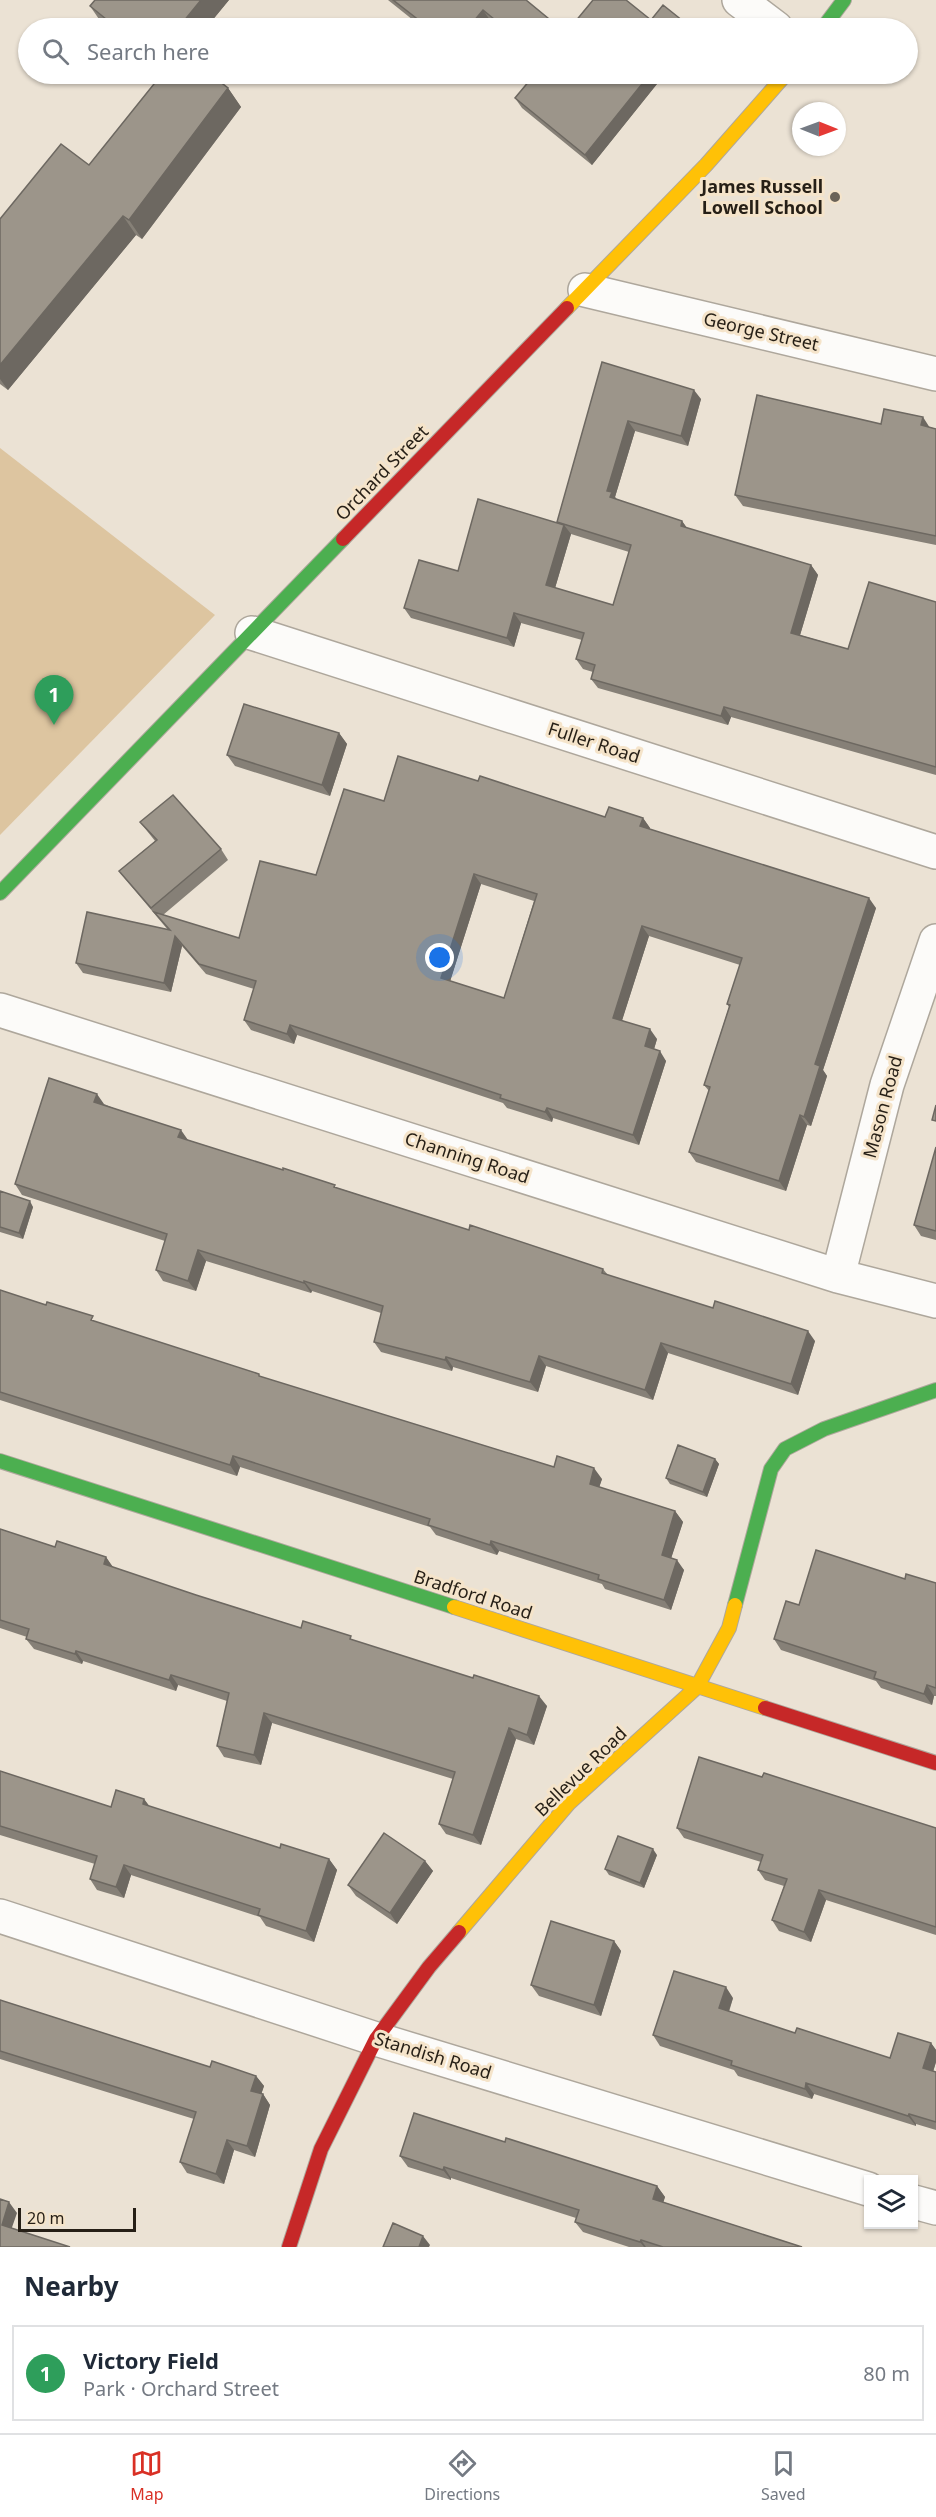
<!DOCTYPE html>
<meta charset="utf-8">
<style>
:root{--surface:#fff;--page:#f6f6f7;--text:#1f2937;--muted:#747a83;--line:#e0e1e3;--accent:#d93025}
body{margin:0;font-family:"Noto Sans",sans-serif;background:var(--page);color:var(--text)}
.controls{position:absolute;right:18px;bottom:18px;display:grid;overflow:hidden;border-radius:0px;box-shadow:0 2px 4px #0004}
.controls button{width:54px;height:54px;display:grid;place-items:center;padding:0;border:0;border-bottom:2px solid var(--line);background:var(--surface);color:var(--text);font:30px sans-serif}
.compass{position:absolute;left:792px;top:102px;width:54px;height:54px;border-radius:50%;background:var(--surface);box-shadow:0 2px 4px #0004;rotate:91deg}
.scale{position:absolute;left:18px;bottom:15px;width:118px;box-sizing:border-box;padding-left:6px;border:3px solid #261f16;border-top:0;font-size:16px;line-height:21px;white-space:nowrap;color:#261f16;-webkit-text-stroke:4px #f5e4ca;paint-order:stroke}
.you{position:absolute;left:440px;top:958px;width:21px;height:21px;margin:-15px;border:4px solid #fff;border-radius:50%;background:#1a73e8;box-shadow:0 0 0 9px #1a73e833}
.badge{display:grid;place-items:center;width:39px;height:39px;border-radius:50%;background:var(--accent);color:#fff;font-size:20px;font-weight:700}
.pin{position:absolute;translate:-50% -50px;filter:drop-shadow(0 2px 3px #0008)}
.pin::after{content:'';position:absolute;top:32px;width:21px;height:18px;background:inherit;clip-path:polygon(0 0,100% 0,50% 100%)}
.list{margin:0;padding:0;list-style:none}
h2{display:flex;justify-content:space-between;align-items:center;height:78px;margin:0;padding:0 24px;font-size:26px}
h2 small{font-size:20px;font-weight:400;color:var(--muted)}
.list li{display:grid;grid-template-columns:39px 1fr auto;gap:18px;align-items:center;box-sizing:border-box;height:96px;margin:0 12px 12px;padding:0 12px;border:2px solid var(--line);border-radius:0px}
.list b{display:block;font-size:22px;white-space:nowrap}
.list p{margin:0;font-size:20px;white-space:nowrap;color:var(--muted)}
.list em{font-size:20px;font-style:normal;color:var(--muted)}
.icon{flex:none;width:33px;height:33px;fill:none;stroke:currentColor;stroke-width:2;stroke-linecap:round;stroke-linejoin:round}
.map{position:relative;flex:none;width:936px;height:2247px;overflow:hidden}
.search{position:absolute;background:var(--surface);box-shadow:0 2px 4px #0004;left:18px;right:18px;top:18px;height:66px;display:flex;align-items:center;gap:15px;box-sizing:border-box;padding:0 21px;border-radius:33px;color:var(--muted);font-size:22px}
.sheet{height:186px;background:var(--surface)}
nav{display:flex;justify-content:space-around;align-items:center;box-sizing:border-box;height:84px;border-top:2px solid var(--line);background:var(--surface);font-size:16px;color:var(--muted)}
nav a{display:grid;justify-items:center;gap:3px}
nav .on{color:var(--accent)}
.map>svg:first-child{display:block}
.green{fill:#ddc5a0}
.lines{fill:none;stroke-linecap:round;stroke-linejoin:round}
.street-casing{stroke:#aea79c;stroke-width:36}
.fast-casing{stroke:#aea79c;stroke-width:16}
.slow-casing{stroke:#aea79c;stroke-width:16}
.jam-casing{stroke:#aea79c;stroke-width:16}
.street{stroke:#fcfbf9;stroke-width:33}
.fast{stroke:#4caf50;stroke-width:14}
.slow{stroke:#ffc107;stroke-width:14}
.jam{stroke:#c62828;stroke-width:14}
.wall{fill:#868077;fill-rule:evenodd}
.shaded-wall{fill:#6d6861}
.building{fill:#9c958a;stroke:#6d6861;stroke-width:1.5;fill-rule:evenodd}
.poi-dot{fill:#6b6358;stroke:#f5e4ca;stroke-width:2}
.labels{text-anchor:middle;stroke-width:6;stroke-linejoin:round;paint-order:stroke}
.poi-label{font-size:18px;font-weight:bold;fill:#261f16;stroke:#f5e4ca;text-anchor:end}
.street-label{font-size:18px;fill:#261f16;stroke:#f5e4ca}
</style>
<div class="map">
<svg width="936" height="2247" viewBox="0 0 936 2247">
<rect width="100%" height="100%" fill="#ebe2d4"/>
<!-- green -->
<path class="green" d="M0,448l215,167 -215,220z"/>
<g class="lines">
<!-- street casing -->
<g class="street-casing">
<path id="street" d="M739,0l37,28
M585,290l351,84
M252,633l684,219
M0,1010l838,266 98,25
M838,1276l49,-191 49,-144
M0,1916l376,123 492,150
M914,2202l22,6"/>
</g>
<!-- fast casing -->
<g class="fast-casing">
<path id="fast" d="M823,28l21,-28
M0,893l343,-354
M0,1461l454,146
M735,1605l36,-136 14,-20 39,-20 112,-39"/>
</g>
<!-- slow casing -->
<g class="slow-casing">
<path id="slow" d="M567,308l139,-143 80,-91
M454,1607l311,101
M459,1932l110,-129 128,-116 32,-59 6,-23"/>
</g>
<!-- jam casing -->
<g class="jam-casing">
<path id="jam" d="M343,539l224,-231
M765,1708l171,55
M289,2247l32,-98 55,-110 53,-72 30,-35"/>
</g>
<!-- street -->
<use href="#street" class="street"/>
<!-- fast -->
<use href="#fast" class="fast"/>
<!-- slow -->
<use href="#slow" class="slow"/>
<!-- jam -->
<use href="#jam" class="jam"/>
</g>
<!-- wall -->
<path class="wall" d="M95,0h134l-23,28h-98l-5,-3 -13,-19z
M388,0h138l34,28h-60l-10,-8 -7,8h-60z
M162,74h59l-4,5 11,9 13,19 -99,132 -6,-4 -128,155 -8,-6v-165l89,-54z
M535,74h130l-73,91 -70,-57 -7,-10z
M602,362l99,37 -13,47 -53,-15 -20,66 2,3 65,21 5,7 124,37 7,10 -18,60 48,14 88,-47v173l-205,-58 -3,8 -130,-37 -7,-9 2,-7 -10,-3 -7,-10 6,-19 -61,-17 -7,24 -103,-29 -7,-10 54,-37 99,-48zM571,534l58,18 -16,53 -58,-17z
M881,424l49,3 6,2v116l-193,-39 -8,-11z
M339,733l8,11 -17,52 -95,-30 -8,-11z
M478,781l127,36 38,1 7,10 -1,1 227,79 -53,162 4,6 -16,50 -4,-1 -21,66 -90,-29 -7,-10 20,-61 -5,-6 25,-78 -2,-3 13,-39 -91,-29 -27,84 35,19 -3,10 12,12 -27,84 -86,-27 -1,4 -45,-14 -4,-5 -206,-68 -3,9 -43,-14 -7,-10 10,-31 -48,-15 -24,-28 -11,46 -88,-19 -7,-10 92,-33 -41,-49 -8,-10 36,-30 -15,-19 81,27 7,11 -65,55 76,23 77,-63 68,-74zM481,884l53,17 -30,97 -54,-17z
M104,1104l84,36 281,90 134,39 5,6 207,66 -17,54 -130,-42 -15,47 -107,-34 -8,26 -85,-25 -1,4 -71,-19 -7,-10 7,-29 -69,-22 -1,2 -105,-32 -10,30 -33,-10 -7,-11 9,-29 -143,-46 -7,-11z
M936,1147v93l-15,-4 -7,-11z
M0,1191l33,16 -10,32 -23,-7z
M0,1290l262,87 292,90 48,12 -3,8 76,24 8,11 -12,36 13,12 -13,40 -66,-21 -3,-5 -103,-33 -2,4 -61,-20 -6,-8 -190,-60 -3,9 -237,-76z
M715,1459l4,5 -12,33 -37,-13 -4,-6z
M0,1529l55,18 51,10 6,10 84,28 105,33 53,13 193,65 -13,39 -18,-6 -35,106 -35,-11 -7,-10 14,-45 -181,-56 -11,42 -37,-8 -7,-11 10,-45 -49,-16 -2,6 -93,-30 -1,3 -48,-15 -8,-10 1,-2 -27,-9z
M905,1579l31,4v113h-2l-2,9 -51,-17 -5,-7 -95,-31 -7,-11 25,-34z
M0,1771l111,36 33,-8 6,8 130,41 49,11 8,11 -23,72 -48,-16 -6,-9 -129,-42 -7,23 -27,-8 -7,-11 5,-15 -95,-29z
M762,1777l174,51v107l-110,-35 -15,42 -32,-11 -7,-11 12,-34 -19,-6 -7,-10 3,-8 -77,-24 -7,-10z
M657,1855l-13,33 -35,-13 -4,-6z
M425,1861l8,10 -36,53 -41,-28 -8,-11z
M614,1941l7,10 -20,65 -62,-20 -8,-11z
M733,1998l-4,14 66,21 95,25 41,-15 5,7v12l-3,9 3,1v58l-20,-6v2l-102,-32 -2,5 -74,-23 -4,-6 -74,-24 -7,-11z
M0,2000l210,67 46,9 8,10 -3,8h2l7,11 -15,52 -21,-7 -10,34 -37,-11 -7,-11 14,-43 -194,-60z
M505,2142l152,44 8,11 -2,5 139,45h-173l-46,-15 -8,-10 1,-4 -125,-40v2l-43,-13 -8,-11z"/>
<!-- shaded-wall -->
<path class="shaded-wall" d="M201,0h28l-23,28h-25l-2,-1z
M483,10l7,10 -7,8h-15z
M205,74h16l-8,10z
M650,74h15l-73,91 -7,-10z
M228,88l13,19 -99,132 -13,-19z
M123,216l13,19 -128,155 -8,-11v-14z
M694,390l7,9 -13,47 -7,-10z
M923,417l7,11 -9,-3z
M628,421l7,10 -20,66 4,5 -9,-5 -3,-6z
M682,521l7,10 -8,-5z
M564,525l7,9 -18,61 -7,-10z
M811,565l7,10 -20,67 -7,-9z
M514,613l7,10 -7,24 -7,-9z
M724,707l7,10 -3,8 -7,-9z
M339,733l8,11 -17,52 -8,-11z
M643,818l7,10 -3,8 -7,-10z
M474,874l7,10 -33,104 -7,-10z
M869,898l7,10 -53,162 4,6 -16,50 -7,-9 11,-53z
M642,926l7,10 -29,91 -7,-9z
M175,936l7,10 -11,46 -7,-9z
M290,1025l7,10 -3,9 -7,-10z
M650,1029l7,10 -5,17 -7,-10z
M660,1051l6,10 -27,84 -6,-10z
M97,1094l7,10 -3,8 -7,-10z
M547,1108l6,10 -1,4 -7,-10z
M800,1115l7,10 -21,66 -7,-10z
M181,1130l7,10 -10,-3z
M30,1201l3,6 -10,32 -4,-6z
M198,1250l8,11 -10,30 -8,-10z
M304,1281l8,10 -1,2 -7,-10z
M808,1331l7,10 -17,54 -7,-11z
M661,1343l7,10 -15,47 -8,-10z
M539,1356l7,10 -8,26 -8,-10z
M446,1357l7,10 -1,4 -7,-11z
M233,1456l7,11 -3,9 -7,-11z
M715,1459l4,5 -12,33 -4,-5z
M594,1468l8,11 -5,15 -7,-10z
M675,1511l8,11 -14,43 -7,-10z
M491,1541l8,10 -2,4 -7,-10z
M106,1557l7,10 -9,-3z
M677,1560l7,10 -13,40 -7,-10z
M76,1651l7,10 -1,3 -7,-10z
M171,1675l7,10 -2,6 -7,-11z
M927,1685l7,11 -2,9 -8,-11z
M539,1696l8,10 -13,39 -7,-10z
M264,1713l8,10 -11,42 -7,-10z
M509,1728l7,11 -35,106 -8,-10z
M144,1799l8,11 -9,-6z
M653,1849l4,6 -13,33 -4,-5z
M329,1859l8,11 -23,72 -8,-11z
M425,1861l8,10 -36,53 -7,-11z
M124,1865l7,10 -7,23 -8,-11z
M819,1890l7,10 -15,42 -7,-10z
M614,1941l7,10 -20,65 -7,-11z
M726,1987l7,11 -7,21 -7,-11z
M931,2043l5,7v12l-5,17 -8,-11z
M256,2076l8,10 -5,15 -8,-10z
M806,2083l8,11 -2,5 -7,-10z
M263,2094l7,11 -15,52 -8,-11z
M909,2114l7,10v2l-8,-10z
M227,2140l7,10 -10,34 -8,-10z
M444,2167l7,11v2l-8,-10z
M657,2186l8,11 -4,13 -8,-11z
M9,2202l8,11 -8,23 -7,-11z
M423,2236l7,9 -1,2h-10z
M641,2240l5,7h-2l-4,-5z"/>
<!-- building -->
<path class="building" d="M95,0h106l-22,27 3,1h-65l-27,-22z
M393,0h133l34,28h-55l-22,-18 -15,18h-39z
M593,0h33l25,20 12,-15 25,20 -3,3h-115z
M162,74h48l18,14 -99,132 -6,-4 -123,149v-146l61,-75 28,21z
M535,74h115l-65,81 -70,-57z
M602,362l92,28 -13,46 -53,-15 -21,70 5,1 -2,5 72,24 -1,5 130,39 -20,68 57,16 21,-67 67,20v165l-212,-60 -3,9 -130,-37 4,-14 -19,-6 8,-26 -70,-20 -7,25 -103,-30 15,-48 39,11 20,-72 86,26 -18,60 67,20 18,-60 -74,-23z
M757,395l124,29 3,-15 39,8 -2,8 15,4v107l-201,-41z
M244,704l95,29 -17,52 -95,-30z
M398,756l80,25 2,-5 125,41 4,-10 34,11 -3,8 229,72 -54,166 5,2 -16,51 -4,-2 -21,66 -90,-29 21,-65 -6,-2 26,-80 -3,-1 15,-46 -100,-32 -29,92 37,11 -5,17 15,5 -27,84 -86,-27 -2,4 -45,-14 1,-3 -211,-70 -3,9 -43,-14 12,-39 -57,-17 -24,-28 -11,47 -88,-20 11,-51 83,18 -16,-18 85,26 21,-77 56,14 28,-86 40,12zM474,874l63,20 -33,104 -63,-20z
M173,795l48,54 -70,59 -32,-37 38,-31 -17,-18z
M49,1078l48,16 -3,8 87,28 -3,7 105,33v-2l52,17 -1,2 135,43 1,-5 133,44 -1,4 111,35 2,-7 93,30 -17,53 -130,-41 -16,47 -106,-34 -9,26 -84,-25 -1,3 -71,-18 9,-36 -79,-25v2l-106,-33 -10,31 -32,-11 11,-36 -152,-50z
M936,1105v16l-4,-1z
M936,1147v84l-22,-6z
M0,1191l30,10 -11,32 -19,-6z
M0,1290l46,15 1,-3 46,14 -2,4 168,54v2l295,91 3,-11 37,12 -4,16 85,27 -13,44 15,5 -13,40 -66,-21 1,-4 -108,-34 -1,4 -62,-20 2,-6 -197,-63 -3,9 -230,-73z
M678,1445l37,14 -12,33 -37,-14z
M0,1529l55,18 2,-6 49,16 -2,7 92,31 105,33 2,-7 48,15 -1,3 123,39 1,-3 65,21 -12,39 -18,-7 -36,107 -34,-11 16,-52 -191,-59 -10,42 -37,-9 12,-53 -58,-18 -2,5 -93,-29 -1,3 -49,-15 3,-10 -29,-9z
M816,1550l89,29 1,-5 30,9v105l-9,-3 -3,9 -50,-16 2,-6 -102,-33 12,-38 13,4z
M699,1757l63,20 2,-4 172,55v99l-117,-37 -15,42 -32,-12 15,-41 -29,-9 5,-15 -86,-27z
M0,1771l111,36 5,-17 28,9 -1,5 137,44 1,-4 48,15 -23,72 -48,-16 2,-6 -136,-44 -8,22 -26,-8 7,-23 -97,-30z
M384,1833l41,28 -35,52 -42,-28z
M618,1836l35,13 -13,34 -35,-14z
M551,1921l63,20 -20,64 -63,-20z
M674,1971l52,16 -7,21 76,25 2,-5 93,30 8,-25 33,10 -8,25 13,4v50l-27,-8 -1,2 -102,-33 -1,6 -74,-24 1,-4 -79,-26z
M0,2000l210,67 2,-6 44,15 -5,15 12,3 -16,52 -20,-6 -11,34 -36,-12 16,-50 -196,-61z
M414,2113l91,29 1,-4 151,48 -4,13 149,48h-139l-22,-7 -1,2 -65,-20 4,-12 -135,-43 -1,3 -43,-14z
M0,2199l9,3 -7,23 68,22h-70z
M393,2223l30,13 -4,11h-36z"/>
<!-- markers -->
<circle class="poi-dot" cx="835" cy="197" r="6"/>
<g class="labels">
<!-- poi labels -->
<g class="poi-label">
<text x="823" y="193">James Russell<tspan x="823" dy="21">Lowell School</tspan></text>
</g>
<!-- street labels -->
<g class="street-label">
<text transform="translate(761 332) rotate(13)" y="6">George Street</text>
<text transform="translate(382 473) rotate(-46)" y="6">Orchard Street</text>
<text transform="translate(594 743) rotate(18)" y="6">Fuller Road</text>
<text transform="translate(883 1107) rotate(-75)" y="6">Mason Road</text>
<text transform="translate(467 1158) rotate(18)" y="6">Channing Road</text>
<text transform="translate(473 1595) rotate(18)" y="6">Bradford Road</text>
<text transform="translate(581 1772) rotate(-44)" y="6">Bellevue Road</text>
<text transform="translate(433 2056) rotate(17)" y="6">Standish Road</text>
</g>
</g>
</svg>
<div class="controls">
<button><svg class="icon" aria-label="layers" viewBox="0 0 24 24"><path d="M12 4l9 5-9 5-9-5zM3 14l9 5 9-5"/></svg></button>
</div>
<svg class="compass" viewBox="-18 -18 36 36"><path d="M0-13l5 13h-10z" fill="#e53935"/><path d="M0 13l5-13h-10z" fill="#747a83"/></svg>
<div class="scale">20 m</div>
<div class="you"></div>
<div class="pin badge" style="left:54px;top:725px;background:#2e9e5b">1</div>
<div class="search"><svg class="icon" aria-label="search" viewBox="0 0 24 24"><circle cx="10" cy="10" r="6"/><path d="M15 15l6 6"/></svg>Search here</div>
</div>
<section class="sheet">
<h2>Nearby<small></small></h2>
<ul class="list">
<li><span class="badge" style="background:#2e9e5b">1</span><div><b>Victory Field</b><p>Park · Orchard Street</p></div><em>80 m</em></li>
</ul>
</section>
<nav>
<a class="on"><svg class="icon" aria-label="map" viewBox="0 0 24 24"><path d="M3 6l6-2 6 2 6-2v14l-6 2-6-2-6 2zM9 4v14M15 6v14"/></svg>Map</a>
<a><svg class="icon" aria-label="directions" viewBox="0 0 24 24"><path d="M12 3l9 9-9 9-9-9zM9 14v-3h6M13 9l2 2-2 2"/></svg>Directions</a>
<a><svg class="icon" aria-label="saved" viewBox="0 0 24 24"><path d="M7 4h10v16l-5-4-5 4z"/></svg>Saved</a>
</nav>
